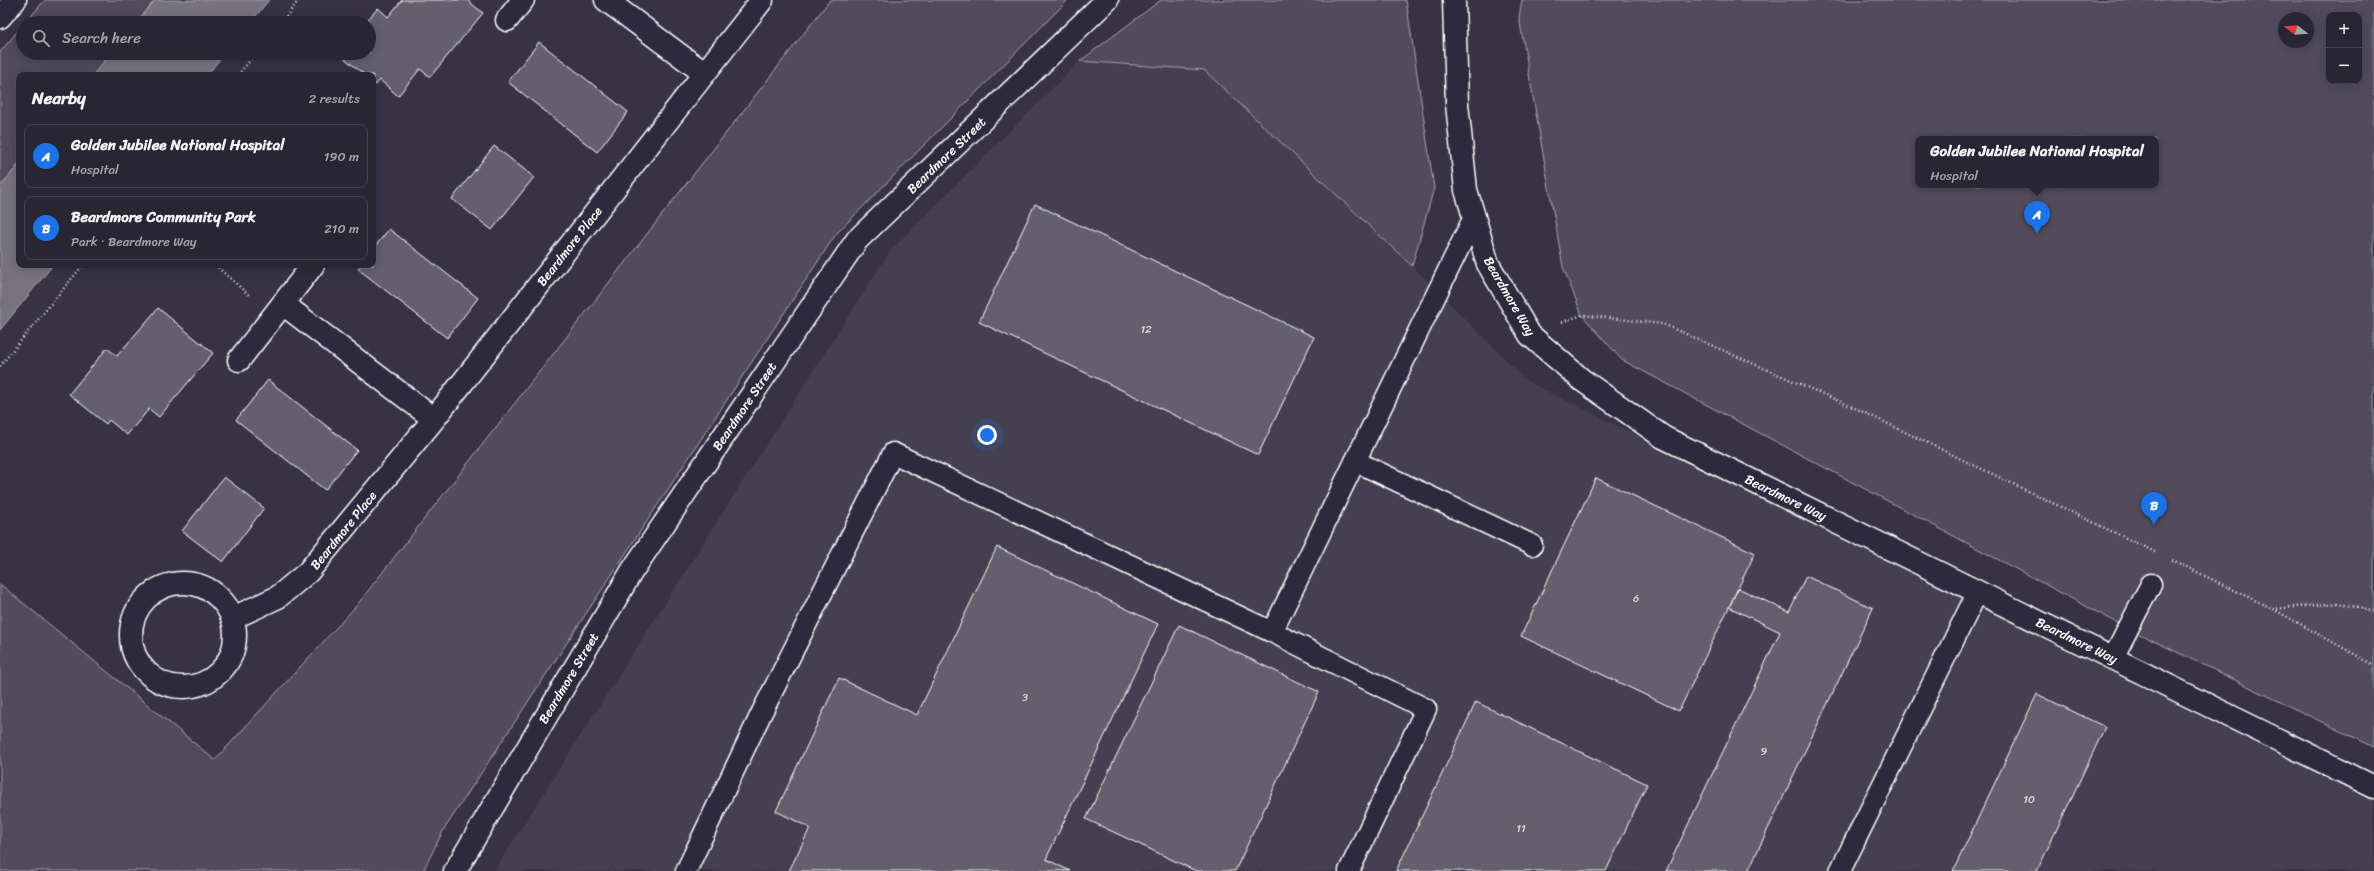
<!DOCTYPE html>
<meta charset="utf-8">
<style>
:root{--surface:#292634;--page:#312e3c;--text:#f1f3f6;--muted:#a5a5ac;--line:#45434f;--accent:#1a73e8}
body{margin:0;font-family:Sriracha,sans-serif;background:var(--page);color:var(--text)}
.controls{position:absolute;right:12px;top:12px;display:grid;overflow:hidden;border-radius:8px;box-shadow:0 2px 10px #0003}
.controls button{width:36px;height:36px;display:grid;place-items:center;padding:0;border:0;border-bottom:1px solid var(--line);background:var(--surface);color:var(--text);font:20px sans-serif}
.compass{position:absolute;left:2278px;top:12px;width:36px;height:36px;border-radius:50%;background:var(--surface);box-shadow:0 2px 10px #0003;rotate:287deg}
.you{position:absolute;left:987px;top:435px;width:14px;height:14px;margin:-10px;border:3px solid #fff;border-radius:50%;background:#1a73e8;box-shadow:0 0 0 6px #1a73e833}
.badge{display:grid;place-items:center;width:26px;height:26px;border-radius:50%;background:var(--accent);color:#fff;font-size:13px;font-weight:700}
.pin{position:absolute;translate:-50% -33px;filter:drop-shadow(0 1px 2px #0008)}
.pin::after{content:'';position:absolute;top:21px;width:14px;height:12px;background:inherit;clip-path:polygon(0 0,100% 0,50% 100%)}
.popup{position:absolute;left:1915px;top:136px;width:244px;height:52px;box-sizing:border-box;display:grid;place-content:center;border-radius:8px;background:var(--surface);filter:drop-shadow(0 1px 3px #0005);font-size:13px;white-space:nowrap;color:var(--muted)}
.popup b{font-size:15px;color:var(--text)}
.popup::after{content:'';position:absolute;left:50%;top:100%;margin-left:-8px;border:8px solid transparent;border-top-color:var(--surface)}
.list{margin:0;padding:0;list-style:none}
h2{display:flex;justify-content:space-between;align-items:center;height:52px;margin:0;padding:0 16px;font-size:17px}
h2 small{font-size:13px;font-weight:400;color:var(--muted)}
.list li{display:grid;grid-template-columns:26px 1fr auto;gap:12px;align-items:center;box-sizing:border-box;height:64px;margin:0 8px 8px;padding:0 8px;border:1px solid var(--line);border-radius:8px}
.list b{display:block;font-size:15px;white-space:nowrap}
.list p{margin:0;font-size:13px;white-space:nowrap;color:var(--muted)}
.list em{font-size:13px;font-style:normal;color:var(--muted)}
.icon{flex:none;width:22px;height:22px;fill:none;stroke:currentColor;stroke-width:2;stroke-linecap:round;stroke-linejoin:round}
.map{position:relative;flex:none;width:2374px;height:871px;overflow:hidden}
.search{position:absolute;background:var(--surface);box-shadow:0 2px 10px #0003;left:16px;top:16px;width:360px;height:44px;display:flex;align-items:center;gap:10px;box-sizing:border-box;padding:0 14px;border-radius:22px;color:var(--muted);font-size:15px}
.panel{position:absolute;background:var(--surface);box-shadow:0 2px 10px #0003;left:16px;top:72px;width:360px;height:196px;border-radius:8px}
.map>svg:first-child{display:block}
.built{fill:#444051}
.green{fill:#514c5c;stroke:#a8a6ae;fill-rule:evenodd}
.water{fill:#76737f;stroke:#adabb2}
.building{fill:#635f6d;stroke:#fff}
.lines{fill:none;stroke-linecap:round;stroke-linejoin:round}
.lane-casing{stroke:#fff;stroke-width:23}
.street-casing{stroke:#fff;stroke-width:25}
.path{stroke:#fff;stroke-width:2.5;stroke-dasharray:1 3;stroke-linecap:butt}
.lane{stroke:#2f2a3d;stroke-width:20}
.street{stroke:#2f2a3d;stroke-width:22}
.labels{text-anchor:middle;stroke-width:3.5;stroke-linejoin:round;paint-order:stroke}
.number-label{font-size:11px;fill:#d8d7da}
.street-label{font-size:13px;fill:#fff;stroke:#2f2a3d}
</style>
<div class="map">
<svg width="2374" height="871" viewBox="0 0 2374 871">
<rect width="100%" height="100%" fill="#373345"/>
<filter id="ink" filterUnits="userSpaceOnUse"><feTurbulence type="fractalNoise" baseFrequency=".025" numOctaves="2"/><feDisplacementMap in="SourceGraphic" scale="8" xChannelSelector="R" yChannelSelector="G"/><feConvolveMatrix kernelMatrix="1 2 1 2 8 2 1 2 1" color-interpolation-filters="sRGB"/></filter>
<g filter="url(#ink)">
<!-- built -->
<path class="built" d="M1080,61l124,9 208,196 116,116 846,415v74h-1880l396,-620z"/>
<!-- green -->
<path class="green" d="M45,0h110l-19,23h-111z
M830,0h238l-232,234 -393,597 -20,40h-423v-287l215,176 142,-155z
M1161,0h245l28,188 -22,78 -208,-196 -124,-9z
M1522,0h852v747l-245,-118 -507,-269 -40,-45 -19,-48 -44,-250zM2329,15h30v66h-30zM2284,18h24v24h-24zM1918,139h238v46h-238z
M23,25v28h88l-18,22h-74v89l-19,23v-135z"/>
<!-- water -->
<path class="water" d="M155,0h114l-19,23h-114z
M111,53h114l-18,22h-114z
M19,164v101h34l-53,65v-143z"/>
<!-- building -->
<path class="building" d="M402,0h65l16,13 -53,64 -10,-8 -22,27 -18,-16 -4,5 -3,-3v-7h-8l-26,-21 30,-1v-30h-4l13,-15 10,9z
M539,42l89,70 -31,40 -89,-70z
M494,146l40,31 -42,53 -40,-31z
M1035,204l279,133 -56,118 -279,-133z
M389,229l89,69 -31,40 -89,-69 3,-4h12v-16z
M158,308l55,45 -54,64 -10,-8 -22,26 -18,-15 -3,4 -37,-30 38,-46 10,8z
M268,380l89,70 -32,40 -89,-70z
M224,477l40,31 -41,54 -41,-31z
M1596,478l159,75 -76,158 -158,-75z
M997,547l161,77 -112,235 24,12h-281l21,-43 -34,-17 63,-133 78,37z
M1806,576l67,32 -125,263h-82l114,-239 -51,-25 9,-19 51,24z
M1179,625l140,67 -84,179h-39l-110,-52z
M2037,694l68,33 -68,144h-84z
M1476,702l171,82 -41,87h-210z"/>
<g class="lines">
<!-- lane casing -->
<g class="lane-casing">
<path id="lane" d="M1355,461l177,84
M1272,632l202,-415
M2113,658l38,-74
M686,871l76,-159 131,-259 379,179 154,77 -77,162
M1840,871l138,-280"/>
</g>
<!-- street casing -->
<g class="street-casing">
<path id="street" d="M606,0l98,73
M1454,0l3,104 9,86 22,74 42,71 52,45 81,57 711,350
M0,17l15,-17
M507,20l16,-20
M283,304l151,115
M239,360l74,-95
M131 635a52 52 0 1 1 104 0a52 52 0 1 1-104 0Z
M233,618l45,-21 30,-25 126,-153 328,-419
M455,871l177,-300 225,-331 250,-240"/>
</g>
<!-- path -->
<path class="path" d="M281,23l18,-23
M238,75l18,-22
M215,265l34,30
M1562,322l20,-7 81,9 194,85 300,144
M0,366l83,-101
M2172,560l101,49 101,56
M2273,609l65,-6 36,9"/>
<!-- lane -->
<use href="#lane" class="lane"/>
<!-- street -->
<use href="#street" class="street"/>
</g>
</g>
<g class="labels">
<!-- number labels -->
<g class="number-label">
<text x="1146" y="333">12</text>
<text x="1636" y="602">6</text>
<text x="1025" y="701">3</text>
<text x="1764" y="755">9</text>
<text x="2029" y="803">10</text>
<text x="1521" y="832">11</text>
</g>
<!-- street labels -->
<g class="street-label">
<text transform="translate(946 155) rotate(-44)" y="5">Beardmore Street</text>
<text transform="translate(569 246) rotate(-52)" y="5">Beardmore Place</text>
<text transform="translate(1510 296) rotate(60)" y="5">Beardmore Way</text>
<text transform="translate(744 406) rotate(-56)" y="5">Beardmore Street</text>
<text transform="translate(1786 497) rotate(26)" y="5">Beardmore Way</text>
<text transform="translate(343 530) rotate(-51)" y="5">Beardmore Place</text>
<text transform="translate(2077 640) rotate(26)" y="5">Beardmore Way</text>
<text transform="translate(568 678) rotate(-59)" y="5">Beardmore Street</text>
</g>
</g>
</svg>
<div class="controls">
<button>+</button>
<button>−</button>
</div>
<svg class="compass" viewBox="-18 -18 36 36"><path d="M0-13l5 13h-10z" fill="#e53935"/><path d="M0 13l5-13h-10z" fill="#a5a5ac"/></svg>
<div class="you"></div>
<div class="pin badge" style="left:2037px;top:234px">A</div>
<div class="popup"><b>Golden Jubilee National Hospital</b>Hospital</div>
<div class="pin badge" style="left:2154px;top:525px">B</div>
<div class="search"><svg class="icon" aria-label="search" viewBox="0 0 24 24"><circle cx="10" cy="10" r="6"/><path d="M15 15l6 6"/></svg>Search here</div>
<section class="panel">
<h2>Nearby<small>2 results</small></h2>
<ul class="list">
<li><span class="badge">A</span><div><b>Golden Jubilee National Hospital</b><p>Hospital</p></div><em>190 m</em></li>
<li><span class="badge">B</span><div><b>Beardmore Community Park</b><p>Park · Beardmore Way</p></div><em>210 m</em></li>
</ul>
</section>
</div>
